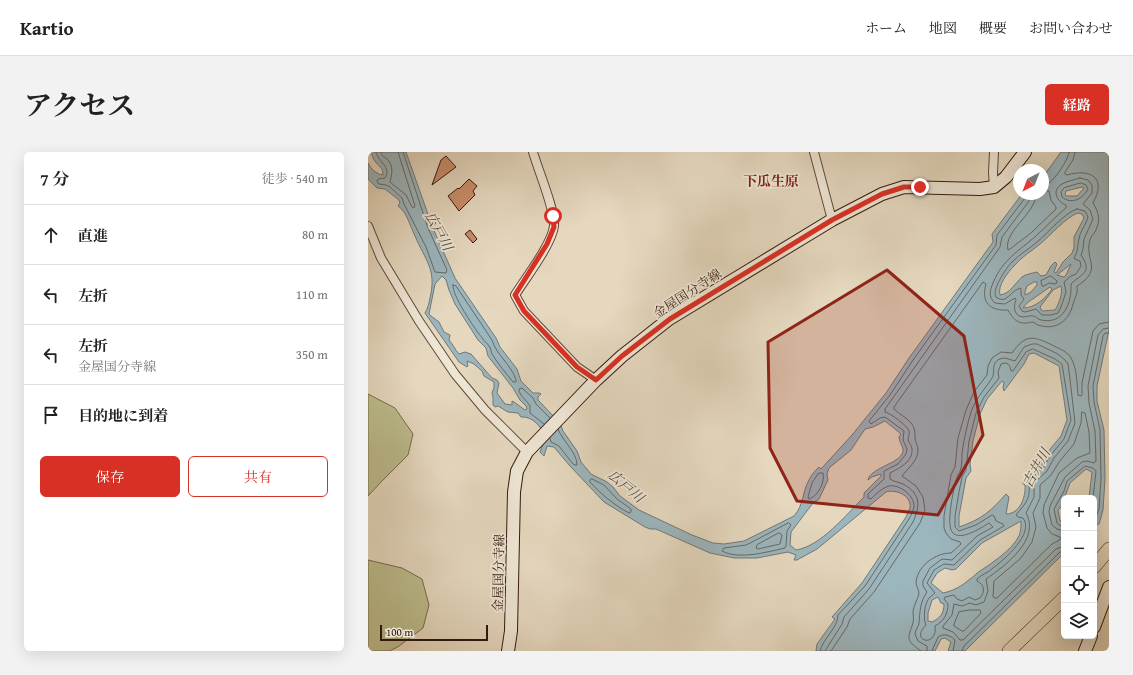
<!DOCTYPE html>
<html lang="ja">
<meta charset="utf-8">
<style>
:root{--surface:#fff;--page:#f2f2f2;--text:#222;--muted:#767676;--line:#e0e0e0;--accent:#d93025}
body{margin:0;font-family:"Gentium Book Plus","Noto Serif JP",serif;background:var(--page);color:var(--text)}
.controls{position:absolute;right:12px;bottom:12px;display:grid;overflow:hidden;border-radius:6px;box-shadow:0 4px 16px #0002}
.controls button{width:36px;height:36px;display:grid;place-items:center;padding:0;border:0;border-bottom:1px solid var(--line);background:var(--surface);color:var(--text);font:20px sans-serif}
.compass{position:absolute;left:645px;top:12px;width:36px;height:36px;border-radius:50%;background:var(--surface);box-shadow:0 4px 16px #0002;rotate:222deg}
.scale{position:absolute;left:12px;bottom:10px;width:108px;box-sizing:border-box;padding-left:4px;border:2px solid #341a0c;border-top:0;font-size:11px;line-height:14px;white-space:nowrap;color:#341a0c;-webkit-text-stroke:3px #eee6d5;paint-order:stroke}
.stop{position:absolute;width:12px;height:12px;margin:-9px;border:3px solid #d93025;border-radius:50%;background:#fff}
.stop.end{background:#d93025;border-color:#fff;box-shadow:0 1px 4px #0008}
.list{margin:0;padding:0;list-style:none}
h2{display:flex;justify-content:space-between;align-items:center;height:52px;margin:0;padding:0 16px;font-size:17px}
h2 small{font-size:13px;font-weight:400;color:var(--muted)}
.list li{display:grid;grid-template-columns:26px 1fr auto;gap:12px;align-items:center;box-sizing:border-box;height:60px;padding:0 16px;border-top:1px solid var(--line)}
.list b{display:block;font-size:15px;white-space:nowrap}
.list p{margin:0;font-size:13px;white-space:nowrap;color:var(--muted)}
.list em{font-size:13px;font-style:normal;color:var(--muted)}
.actions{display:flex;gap:8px;padding:12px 16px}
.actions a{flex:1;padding:9px 0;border:1px solid var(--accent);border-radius:6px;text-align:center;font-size:14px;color:var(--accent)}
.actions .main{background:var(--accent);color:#fff}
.icon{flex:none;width:22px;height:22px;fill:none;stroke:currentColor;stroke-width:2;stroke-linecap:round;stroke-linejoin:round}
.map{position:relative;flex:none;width:741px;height:499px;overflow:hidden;border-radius:6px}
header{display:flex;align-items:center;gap:24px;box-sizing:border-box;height:56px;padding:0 20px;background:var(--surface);border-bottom:1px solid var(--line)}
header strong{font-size:19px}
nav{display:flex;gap:22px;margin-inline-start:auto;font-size:14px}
.intro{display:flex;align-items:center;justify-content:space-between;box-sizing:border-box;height:96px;padding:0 24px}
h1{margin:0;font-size:28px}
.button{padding:10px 18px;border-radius:6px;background:var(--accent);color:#fff;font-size:14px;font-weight:700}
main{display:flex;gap:24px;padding:0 24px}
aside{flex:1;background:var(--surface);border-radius:6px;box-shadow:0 4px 16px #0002}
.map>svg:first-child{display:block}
.green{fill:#bcbc8d;stroke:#786b4c}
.water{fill:#9cb6be;stroke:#727877;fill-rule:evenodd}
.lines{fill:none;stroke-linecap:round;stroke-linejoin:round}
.shore{stroke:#686865;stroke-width:1}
.building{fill:#cb8d6c;stroke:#341a0c}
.street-casing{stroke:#604a39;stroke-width:10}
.secondary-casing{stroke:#341a0c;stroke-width:14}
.primary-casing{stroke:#341a0c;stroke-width:14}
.street{stroke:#eee6d5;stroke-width:8}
.secondary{stroke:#eee6d5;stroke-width:12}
.primary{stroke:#e5d8bf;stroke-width:13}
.route{stroke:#d93025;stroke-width:5}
.marked{fill:#8f2418;fill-opacity:0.2;stroke:#8f2418;stroke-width:3;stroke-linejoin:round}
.labels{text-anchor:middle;stroke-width:3.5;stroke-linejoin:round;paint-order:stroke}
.street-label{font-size:13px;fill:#341a0c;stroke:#eee6d5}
.neighbourhood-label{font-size:14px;font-weight:bold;fill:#7a1f14;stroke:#eee6d5}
.water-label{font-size:14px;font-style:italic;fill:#534941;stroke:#eee6d5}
</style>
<header>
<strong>Kartio</strong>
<nav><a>ホーム</a><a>地図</a><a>概要</a><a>お問い合わせ</a></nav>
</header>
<div class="intro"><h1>アクセス</h1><a class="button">経路</a></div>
<main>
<aside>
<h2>7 分<small>徒歩 · 540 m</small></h2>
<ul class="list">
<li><svg class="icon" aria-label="ahead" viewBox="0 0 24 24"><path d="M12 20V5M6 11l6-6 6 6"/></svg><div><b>直進</b></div><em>80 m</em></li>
<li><svg class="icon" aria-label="left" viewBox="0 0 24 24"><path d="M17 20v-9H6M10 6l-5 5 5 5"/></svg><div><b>左折</b></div><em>110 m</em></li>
<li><svg class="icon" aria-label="left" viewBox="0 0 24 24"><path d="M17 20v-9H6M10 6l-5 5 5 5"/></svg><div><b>左折</b><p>金屋国分寺線</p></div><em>350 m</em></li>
<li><svg class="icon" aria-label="arrive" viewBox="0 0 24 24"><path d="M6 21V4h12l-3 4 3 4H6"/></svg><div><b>目的地に到着</b></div></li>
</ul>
<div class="actions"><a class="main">保存</a><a>共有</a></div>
</aside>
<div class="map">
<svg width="741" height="499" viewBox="0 0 741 499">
<rect width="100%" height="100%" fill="#e5d8bf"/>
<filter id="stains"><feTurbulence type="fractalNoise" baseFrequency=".005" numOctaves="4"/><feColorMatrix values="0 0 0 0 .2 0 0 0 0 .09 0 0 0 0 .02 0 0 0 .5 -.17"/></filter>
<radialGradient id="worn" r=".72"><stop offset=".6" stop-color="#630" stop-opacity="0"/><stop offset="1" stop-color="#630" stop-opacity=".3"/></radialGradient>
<!-- green -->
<path class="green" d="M0,242l27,14 18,26 -5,21 -26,26 -14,15z
M0,408l34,8 20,11 7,26 -6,23 -24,18 -9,5h-22z"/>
<!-- water -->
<path class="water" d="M3,0h35l24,68 2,1 2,-1 2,3 -4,3 23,52 41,60 4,9 17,22 4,12 12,12h6l2,1 -3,3v3l22,23 3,8 14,20 4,11 10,12 16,8 6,5 7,9 19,14 53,25 21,8 11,1 20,-3 50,-25c10,-11 8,-24 15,-36 2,-5 6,-9 10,-13l2,2 31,-34 34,-42 23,-35 84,-116 -1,-8 30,-40h21v-17l18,-25h48v178l-12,56v15l7,29 1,49 -2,31 -4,14 -5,2v-28h-5l3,-26 -6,-3 -16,14 -9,24 -3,3 2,11h4v32l-99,98h-17l3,-9 -6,-4 -4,1 -6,12h-119l1,-7 18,-25 -3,-2 30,-34 44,-66c1,-3 3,-6 4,-9 2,-13 -15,-19 -24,-16l-69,57 -20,11h-3l2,-5 -8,-3 -31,6h-23l-24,-5 -54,-24h-6l-5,-2 -41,-25 -34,-36 -16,-19 -7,-1 -3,10 -4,-4 6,-15c-5,-10 -13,-21 -25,-20l-3,-4 -10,-1 -10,-6 -3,1 -2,-2v-8l-1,-4 2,-5v-6l-10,-6 -2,-5 -8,-7 -7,-3 1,4 -1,2 -8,-5 -34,-49c3,-5 4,-10 5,-15 7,-29 -5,-38 -15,-62 -5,-10 -8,-24 -17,-30l2,-3 -1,-3 -14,-11 -8,-1 -9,-9v-16c3,6 8,11 15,12 0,-8 -4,-8 -8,-14 -2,-2 -3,-6 -4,-9zM714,35l2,1 -7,8h-11l-1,-2 1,-3zM710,61l4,1 2,4 -10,19v11l-2,5 -9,9 -7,11 -2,-1 3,-8 -2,-2 -4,4 -5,9 -5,1 -4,-4c-4,1 -11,2 -15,5 -7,6 -12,17 -22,18 -3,-9 8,-23 14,-29 7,-9 18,-15 26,-22 10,-8 26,-27 38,-31zM703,112l-5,11 -2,2 -7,-2zM74,124l4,4 3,10 6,14 16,25 7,11 8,8 2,8 25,32 7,12 6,6 1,3 -2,1 -11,-8 -2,-1v4l-7,-1 -8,-11 2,-10 -2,-3 -5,-2 -21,-24 -6,-2 -6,2c-4,-4 -6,-10 -10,-14l1,-5 -6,-3 -5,-10 -8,-6 -2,-2 6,-30zM666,130h3v3l-6,7 -6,3v-3l2,-6zM693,134c2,7 -2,18 -6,24l-13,1 -2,-4 13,-17zM682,135l2,2c-6,9 -17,19 -29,19l4,-5zM666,201l25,13 8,54 -6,16 -14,17 -7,13 -16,14 -2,3 3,2c1,12 -5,29 -19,29l3,-17 -3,-3c-16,18 -24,25 -47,33v-11l7,-38 5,-7 -1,-7 3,-23 7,-27 7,-15 15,-18 2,1 -1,6 1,3 20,-27 5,-10zM517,269l16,13 -2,3c0,4 3,8 4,12 2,14 -33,18 -35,31l4,-3 9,-3v2l-17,17v4c-18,18 -43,49 -68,53l-6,-5 1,-13 22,-29 6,-4 9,-19 -1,-6 2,-6 22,-18 14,-21 8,-2zM653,369c0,5 0,10 -2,15 -7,14 -27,27 -39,35 -4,2 -6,6 -10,8 -8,7 -17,12 -27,14l-12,-10 6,-10 8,-5 7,2 4,-1 26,-26zM570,445l3,6 3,1c0,10 -4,14 -12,18l-4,-1v-8l4,-13z"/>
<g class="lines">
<!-- shore -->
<path class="shore" d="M8,0c2,10 16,15 9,26l-7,1 -1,3 2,2 7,1 4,2 12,11 2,6 22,43 9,25 11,1 1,-3 -19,-42 -25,-76
M13,0c1,5 3,4 6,7 7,7 5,15 3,23l16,13 6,12 2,1 1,-2 -17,-54
M712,26l8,2 4,5v8l-9,11 7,6 3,9 -9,20 -1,10 -2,6c12,18 1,18 -10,29 1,18 -7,41 -30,36 -4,-1 -5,-4 -8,-4 -3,-1 -6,1 -10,1 -9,-1 -10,-10 -7,-17l-1,-2 -10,6 -10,-1c-7,-6 -5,-13 -2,-20 10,-24 25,-31 44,-48 10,-9 19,-19 29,-27v-3c-9,-3 -15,-15 -4,-21 5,-3 12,-4 18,-6z
M713,31l5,2 2,4c-5,10 -17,16 -26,8l-1,-5 3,-4z
M675,33c3,-1 4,0 6,-2 6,-4 20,-24 20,-31
M668,42c0,20 -33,37 -28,56l2,-1 21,-16 25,-24v-2l-5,-7 -2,-9h-6
M709,57l8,2 3,6c-2,8 -8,14 -9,22 -2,8 0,10 -5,19l1,1 5,2 1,5 -5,8 -5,2 -7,6 2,10 -5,15 -3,6 -7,2h-9l-6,-6 -11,3 -3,-1 -3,-5 5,-7 -3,-4v-6l-1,-1c-6,2 -10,8 -15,11 -3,1 -7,0 -9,-2 -5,-7 11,-30 16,-35 8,-8 17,-13 25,-20 11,-9 27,-29 40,-33z
M683,124l6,5v2l-2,1 -6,-1 -5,3h-2l-1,-5z
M85,133l3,1 36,54c5,16 19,24 24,40v2h-3c-7,-9 -15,-18 -21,-28 -1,-2 -1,-6 -3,-8 -2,-3 -5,-5 -6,-7 -7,-8 -32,-45 -30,-54z
M665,197l22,10 7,5 9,56 -7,19 -14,17 -7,12 -15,13c4,16 -2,22 -12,34l2,2 5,1c12,15 -19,42 -30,50 -5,5 -11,6 -16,11v2c8,4 8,11 3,17l-5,2 -6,-3 -7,4 -5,-2 -3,-4 -9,2 -1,2 4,5c0,10 -4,17 -13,22 3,22 -26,16 -9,-1 -3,-6 -2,-22 4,-28 1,-1 3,-2 5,-4l-8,-10 7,-13 10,-6 10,1 26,-25 24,-14 -1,-2 -7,-3 -2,-5 -2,-1 -16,10 -17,6 -4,-4v-11l4,-24 3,-15 4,-7 3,-29 7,-28 8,-16 15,-19 -1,-6 3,-8 3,-1c5,0 6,3 7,8h2l13,-19z
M714,260l3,1 4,19 1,21 -13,5 -18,15 -15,32 -1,8 4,15 5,6 8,3 1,2 -9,5 -55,54h-2l-2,-1 1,-16 27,-23 11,-16 4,-15 -3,-14 7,-15v-13l11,-10 8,-13 15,-18 7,-21z
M176,272l-14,-11v-7c-3,-6 -11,-10 -11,-17l3,-1 11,10 3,6 14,14
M182,286l1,4 8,4 14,18 2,1h2c0,-13 -14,-23 -19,-36
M451,321h4c2,10 -5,23 -14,26l-1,-2 4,-14z
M224,327l12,6 13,14 14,10v3l-2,1c-15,-8 -28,-19 -39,-31v-2z
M726,370l5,-13 2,-30 -1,-49 -6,-28 -1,-16 10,-50 2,-3h4
M421,371l2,2 -4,6 -1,15 -1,2c-18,4 -46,12 -63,3l2,-3 22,-3z
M696,374l-5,-1 -2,-2 -3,-14 10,-18 3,-10 18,-15 8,2 3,3 -3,27
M696,379l-7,-2 -5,-4 -3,-13 1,-6 15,-29 17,-15 5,-1 7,2 2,-2 -1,-30 -6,-28 -1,-17 10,-51 5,-6 6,-1
M411,381l3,2 -2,9 -22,5 -2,-1 1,-3z
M602,458h10l1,3 -17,18h-2l-8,-5v-2l5,-12z
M452,499c3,-13 18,-23 18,-36l27,-29 44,-67c2,-3 4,-8 5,-12 1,-11 -14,-23 -25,-21 -7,2 -13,8 -18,13l-3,-1v-4l16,-15v-8l14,-7 8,-10 1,-5 -4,-9 1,-9 -19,-14 -5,1 -9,6 -2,-3 21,-26 23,-35 83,-115 1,-10 28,-37v-4
M457,499l17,-27 2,-7 25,-28 44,-67c7,-16 8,-27 -8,-37 -5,-3 -11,-3 -15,-6v-6c9,-5 23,-11 22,-24 0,-3 -3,-6 -4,-9 0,-3 2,-6 1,-9 -1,-5 -19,-18 -24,-19v-3l115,-162 2,-10 27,-36 1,-7
M463,499l16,-24 3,-8 24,-27 46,-69 5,-13 -2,-13 -7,-11 -14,-10c6,-8 16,-15 16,-26 0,-5 -3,-8 -3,-12 0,-6 0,-10 -4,-15 -5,-6 -12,-9 -17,-14v-2l89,-125 3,2c-5,18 3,27 22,26 4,7 8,14 19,13 1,0 4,-1 6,-1 2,1 3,2 5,3 18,6 31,-4 35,-21 2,-6 5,-11 4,-18 27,-17 7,-25 13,-46 1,-3 3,-6 5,-8 6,-12 4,-19 -2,-29 14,-25 -2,-35 -26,-28l-2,-1v-2l8,-12 2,-8
M553,499c-15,-11 -14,-11 -8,-28 1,-4 0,-8 0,-12 1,-6 5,-12 6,-18 0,-3 -3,-7 -3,-11 2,-17 20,-29 35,-29l10,-9 -1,-2 -9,-3 -5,-6 -2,-5v-12l7,-41 4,-8 3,-29 8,-28 8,-18 13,-17 1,-9 4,-8 9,-6 11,1c14,-20 22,-17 42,-7 6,3 14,6 17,12 6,10 6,26 7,37l3,1 1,-1v-12l11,-52 6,-7 10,-2
M559,499v-5l-9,-5 -3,-7c0,-4 4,-8 4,-11 1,-12 1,-21 8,-31l-4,-6v-5l7,-13 12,-9 10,1 25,-24 16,-9 -4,-4c-8,5 -28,18 -36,10 -8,-7 1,-46 4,-56 1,-3 4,-6 4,-9 1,-4 1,-10 1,-15 2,-14 5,-28 9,-41 5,-14 14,-23 21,-34 4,-6 -3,-19 13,-20l10,3 9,-14 8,-3h5l21,10 7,6 3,4 2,15 5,44 -7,18 -14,17 -7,13 -13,12v14l-8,16c15,26 -21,53 -40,66l2,12 -4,11 -8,3 -6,-2 -8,3 -8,-2 -2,11 -9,11v2l10,4 7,8h3l93,-91 8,-3
M564,499l6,-14c6,-4 12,-2 17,3l-2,11
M594,499l2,-5 96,-94 4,-1"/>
</g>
<!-- building -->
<path class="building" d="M78,4l10,11 -24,18 9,-25z
M101,27l8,7 -4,5 2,4 -16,16 -11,-15 10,-8 1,1z
M102,78l7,9 -4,4 -8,-9z"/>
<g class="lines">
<!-- street casing -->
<g class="street-casing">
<path id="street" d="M165,0c5,18 22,57 21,74 -2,18 -29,53 -39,69l9,16 53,56 19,13
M446,0l18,68
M626,0l-1,21 1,14
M0,74l13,32 38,63 36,53 30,36 42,42"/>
</g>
<!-- secondary casing -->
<g class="secondary-casing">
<path id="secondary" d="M726,475l15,-40
M140,499l3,-20 3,-139 3,-21 10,-19 69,-72 26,-24 47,-37 163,-99 50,-26 22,-7 76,2 14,-2 12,-10 19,-25
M717,499l6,-15"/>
</g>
<!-- primary casing -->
<g class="primary-casing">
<path id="primary" d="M726,415l15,-18
M641,499l55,-53"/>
</g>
<!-- street -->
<use href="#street" class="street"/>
<!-- secondary -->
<use href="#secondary" class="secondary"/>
<!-- primary -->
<use href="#primary" class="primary"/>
</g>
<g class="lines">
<!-- route -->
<path class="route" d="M185,64l1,11 -7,17 -32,51 9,16 53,56 19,13 26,-24 48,-37 162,-99 50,-26 22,-7h16"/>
</g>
<!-- marked area -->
<path class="marked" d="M519,118l77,66 19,99 -45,80 -141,-14 -27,-53 -2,-106z"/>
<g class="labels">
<!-- street labels -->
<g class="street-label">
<text transform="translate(319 141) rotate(-33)" y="5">金屋国分寺線</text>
<text transform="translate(130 421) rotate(-89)" y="5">金屋国分寺線</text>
</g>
<!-- neighbourhood labels -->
<g class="neighbourhood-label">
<text x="403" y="34">下瓜生原</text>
</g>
<!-- water labels -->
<g class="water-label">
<text transform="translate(71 79) rotate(61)" y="5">広戸川</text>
<text transform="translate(668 316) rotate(-61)" y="5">吉井川</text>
<text transform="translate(258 334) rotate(40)" y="5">広戸川</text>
</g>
</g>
<rect width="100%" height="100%" filter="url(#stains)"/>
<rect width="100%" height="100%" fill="url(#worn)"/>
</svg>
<div class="controls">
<button>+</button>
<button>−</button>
<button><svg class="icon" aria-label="locate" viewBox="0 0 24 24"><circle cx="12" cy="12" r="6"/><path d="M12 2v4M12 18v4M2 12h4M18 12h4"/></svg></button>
<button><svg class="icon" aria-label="layers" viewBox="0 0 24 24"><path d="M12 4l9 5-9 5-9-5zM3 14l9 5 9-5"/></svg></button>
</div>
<svg class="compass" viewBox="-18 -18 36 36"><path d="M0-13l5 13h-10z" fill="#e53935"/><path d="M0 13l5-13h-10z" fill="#767676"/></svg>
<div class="scale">100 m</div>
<div class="stop" style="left:185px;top:64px"></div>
<div class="stop end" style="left:552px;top:35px"></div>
</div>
</main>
